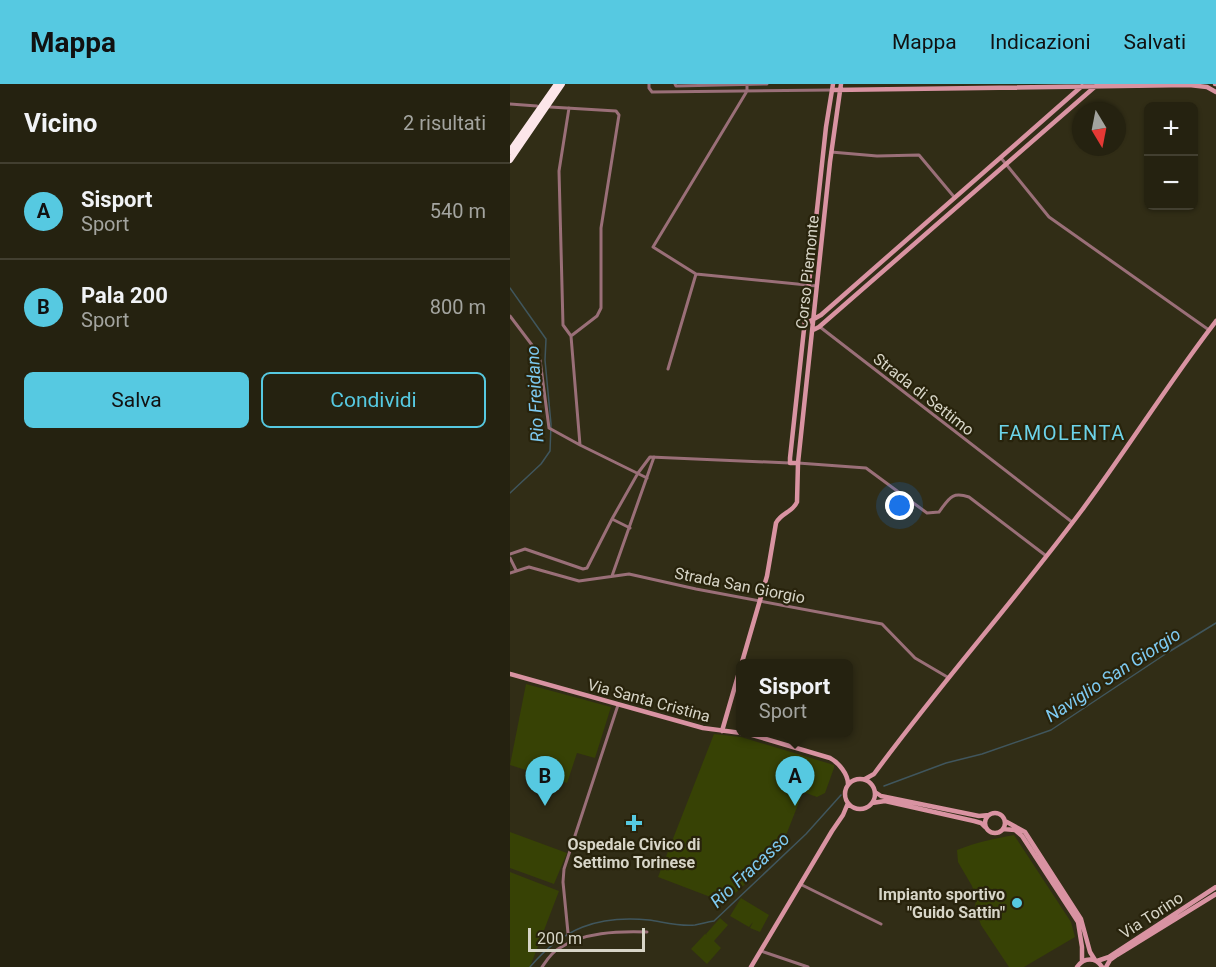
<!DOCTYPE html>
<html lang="it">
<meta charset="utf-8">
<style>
:root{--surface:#252210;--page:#312f1e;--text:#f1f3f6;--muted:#a3a49f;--line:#423f30;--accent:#56c9e1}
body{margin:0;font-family:Roboto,sans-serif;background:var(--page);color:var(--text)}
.controls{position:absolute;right:18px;top:18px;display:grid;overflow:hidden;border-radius:9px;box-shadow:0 2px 4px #0004}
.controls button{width:54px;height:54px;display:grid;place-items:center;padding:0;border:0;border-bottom:2px solid var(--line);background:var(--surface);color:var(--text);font:30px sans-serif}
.compass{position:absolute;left:562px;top:18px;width:54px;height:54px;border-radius:50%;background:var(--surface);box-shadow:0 2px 4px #0004;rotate:170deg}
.scale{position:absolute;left:18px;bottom:15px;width:117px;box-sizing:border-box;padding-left:6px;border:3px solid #d7d5c7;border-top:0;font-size:16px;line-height:21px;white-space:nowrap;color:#d7d5c7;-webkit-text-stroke:4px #28230c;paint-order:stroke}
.you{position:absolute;left:390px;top:422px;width:21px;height:21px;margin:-15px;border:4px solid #fff;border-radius:50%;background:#1a73e8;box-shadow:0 0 0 9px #1a73e833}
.badge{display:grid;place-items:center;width:39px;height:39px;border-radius:50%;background:var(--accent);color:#111;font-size:20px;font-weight:700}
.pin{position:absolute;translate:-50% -50px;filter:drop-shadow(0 2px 3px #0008)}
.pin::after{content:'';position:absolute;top:32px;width:21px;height:18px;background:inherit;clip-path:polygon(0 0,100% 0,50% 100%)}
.popup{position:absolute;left:226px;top:575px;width:117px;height:78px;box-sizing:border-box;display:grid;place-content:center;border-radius:9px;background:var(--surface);filter:drop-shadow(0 2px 4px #0005);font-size:20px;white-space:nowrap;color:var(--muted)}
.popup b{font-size:22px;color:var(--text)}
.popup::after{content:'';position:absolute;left:50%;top:100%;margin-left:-12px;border:12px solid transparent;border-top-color:var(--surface)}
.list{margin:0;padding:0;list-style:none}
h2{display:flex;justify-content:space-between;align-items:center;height:78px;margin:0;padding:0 24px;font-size:26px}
h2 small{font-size:20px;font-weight:400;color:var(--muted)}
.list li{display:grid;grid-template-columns:39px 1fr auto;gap:18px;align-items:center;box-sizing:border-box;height:96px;padding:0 24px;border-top:2px solid var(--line)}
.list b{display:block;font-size:22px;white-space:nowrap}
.list p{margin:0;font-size:20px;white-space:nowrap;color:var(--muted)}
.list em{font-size:20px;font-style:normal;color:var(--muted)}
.actions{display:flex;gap:12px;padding:18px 24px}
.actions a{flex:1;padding:14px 0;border:2px solid var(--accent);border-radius:9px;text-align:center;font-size:21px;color:var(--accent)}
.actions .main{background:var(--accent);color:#111}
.map{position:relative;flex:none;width:706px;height:883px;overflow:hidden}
header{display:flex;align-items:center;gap:36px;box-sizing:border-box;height:84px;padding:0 30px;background:var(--accent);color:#111}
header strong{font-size:28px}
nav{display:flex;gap:33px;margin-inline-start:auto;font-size:21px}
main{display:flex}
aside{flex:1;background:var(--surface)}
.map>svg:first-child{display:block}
.green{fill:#374205}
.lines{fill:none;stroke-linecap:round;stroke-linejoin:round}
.stream{stroke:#40565d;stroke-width:1.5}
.street{stroke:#9a6f78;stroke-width:3}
.secondary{stroke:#d993a2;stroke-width:4.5}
.highway{stroke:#fce6ea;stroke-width:6}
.poi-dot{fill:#56c9e1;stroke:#28230c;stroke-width:2}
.labels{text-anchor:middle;stroke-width:4.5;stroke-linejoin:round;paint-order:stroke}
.street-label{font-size:16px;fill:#d7d5c7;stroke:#28230c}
.poi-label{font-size:16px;font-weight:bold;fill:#d7d5c7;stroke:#28230c}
.water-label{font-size:18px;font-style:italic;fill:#7ecaf1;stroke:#28230c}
.quarter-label{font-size:20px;letter-spacing:1.5px;fill:#6cd3e9;stroke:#28230c}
</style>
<header>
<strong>Mappa</strong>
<nav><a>Mappa</a><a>Indicazioni</a><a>Salvati</a></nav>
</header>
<main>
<aside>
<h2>Vicino<small>2 risultati</small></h2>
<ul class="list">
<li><span class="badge">A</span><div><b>Sisport</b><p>Sport</p></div><em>540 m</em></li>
<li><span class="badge">B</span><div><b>Pala 200</b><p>Sport</p></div><em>800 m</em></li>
</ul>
<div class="actions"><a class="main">Salva</a><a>Condividi</a></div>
</aside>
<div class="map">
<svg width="706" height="883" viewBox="0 0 706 883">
<rect width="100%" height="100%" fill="#312d16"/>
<!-- green -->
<path class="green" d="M16,600l85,23 -16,51 -18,-5 -10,30 -57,-18z
M204,650l27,3 93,28v3l-9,25 -8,4 -14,-5 -24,61 -50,46 -8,2 -63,-24z
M0,748l57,21 -13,31 -44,-16z
M504,751l57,87 4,15 -51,30h-15l-28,-42 -6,-18 1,-8 -4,-13 -14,-24 -1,-12c21,-8 35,-11 57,-15z
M0,788l49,19 -29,76h-20z
M231,814l28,17 -9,17 -10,-4 3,-6 -4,5 -19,-11z
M210,834l8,7 -14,16 7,7 -14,16 -16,-15 14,-15 2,1 -1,-1z"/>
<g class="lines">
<!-- stream -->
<path class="stream" d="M0,204l36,51 -1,21 6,64 -1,27 -9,13 -31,29
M374,702l62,-23 36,-9 69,-24 116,-77 49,-30
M20,883c33,-39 68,-52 119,-47 14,2 32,7 46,5 6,-1 12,-3 19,-4l92,-87 35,-39"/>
<!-- street -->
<path class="street" d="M139,0v4l3,4 180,-2
M165,0l1,2 91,-2
M237,0v7l-94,156 43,27 121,12
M0,20l27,2
M40,23l66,4 3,4 -18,113v80l-4,8 -26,20
M59,24l-10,63 4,154 8,11 9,109 67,33
M321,68l46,4 42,-1 36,43
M491,74l48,59 160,113
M0,232l25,33 5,11 9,68 31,17
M310,243l252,195
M158,285l28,-95
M288,379l68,5 61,45 12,-1c10,-13 12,-21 30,-15l76,58
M120,444l-18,-9 26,-46 12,-16 140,6
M0,470l15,-5 58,20 4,-1 25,-49
M0,474l6,12
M0,489l19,-6 50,14 50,-7 67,15 186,35 33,34 34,20
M102,492l42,-119
M290,800l81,40
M59,859l-6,-61 1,-13 54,-164
M251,867l47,16
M32,883c5,-7 9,-14 16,-18 25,-17 60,-18 89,-17"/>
<!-- secondary -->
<path class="secondary" d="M705,0h1
M322,6l357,-5 18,2 9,5
M295,240l16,-9 261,-229
M303,246l6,-3 279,-243
M288,379h-8v-5l36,-331 7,-43
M0,590l193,54 46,6 81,24c9,5 18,16 18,26
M212,647l45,-155 9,-53c5,-10 17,-11 21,-21l1,-39 32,-301 11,-78
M335 710a15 15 0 1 1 30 0a15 15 0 1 1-30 0Z
M355,695l9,-5c66,-90 141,-174 208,-264 46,-62 87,-128 134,-189
M365,708l6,4 98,20 10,-1
M362,719l13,-2 89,20 7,2 4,4
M475 739a10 10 0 1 1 20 0a10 10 0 1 1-20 0Z
M495,737l20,11 56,87 9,33 5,8
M493,745l12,1 7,6 56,86 4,25v14
M587,877l12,-4 107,-70
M241,883l81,-136 11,-16 5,-12
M567,883c7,-10 19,-10 25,0
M596,883l4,-7 7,-5 99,-61"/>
<!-- highway -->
<path class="highway" d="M0,67l47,-67
M0,76l52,-76"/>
</g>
<!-- markers -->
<g class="poi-dot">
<path d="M121 730h6v6h6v6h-6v6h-6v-6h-6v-6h6z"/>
<circle cx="507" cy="819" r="6"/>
</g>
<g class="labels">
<!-- street labels -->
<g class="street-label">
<text transform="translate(297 188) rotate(-84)" y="6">Corso Piemonte</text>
<text transform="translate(414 310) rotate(38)" y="6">Strada di Settimo</text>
<text transform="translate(230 501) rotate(11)" y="6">Strada San Giorgio</text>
<text transform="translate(139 616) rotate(15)" y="6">Via Santa Cristina</text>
<text transform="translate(641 831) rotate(-33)" y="6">Via Torino</text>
</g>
<!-- poi labels -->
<g class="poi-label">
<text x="124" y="766">Ospedale Civico di<tspan x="124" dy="18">Settimo Torinese</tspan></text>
<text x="495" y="816" text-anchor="end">Impianto sportivo<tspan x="495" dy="18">"Guido Sattin"</tspan></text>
</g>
<!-- water labels -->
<g class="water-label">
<text transform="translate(25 310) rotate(-93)" y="6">Rio Freidano</text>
<text transform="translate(603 591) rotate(-33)" y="6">Naviglio San Giorgio</text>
<text transform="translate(240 786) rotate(-43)" y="6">Rio Fracasso</text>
</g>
<!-- quarter labels -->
<g class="quarter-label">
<text x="552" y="356">FAMOLENTA</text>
</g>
</g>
</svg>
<div class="controls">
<button>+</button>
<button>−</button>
</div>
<svg class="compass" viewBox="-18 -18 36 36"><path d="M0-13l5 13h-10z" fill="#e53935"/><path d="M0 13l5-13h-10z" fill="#a3a49f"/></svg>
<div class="scale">200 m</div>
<div class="you"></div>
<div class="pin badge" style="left:285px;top:722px">A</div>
<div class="popup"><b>Sisport</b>Sport</div>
<div class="pin badge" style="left:35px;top:722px">B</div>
</div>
</main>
